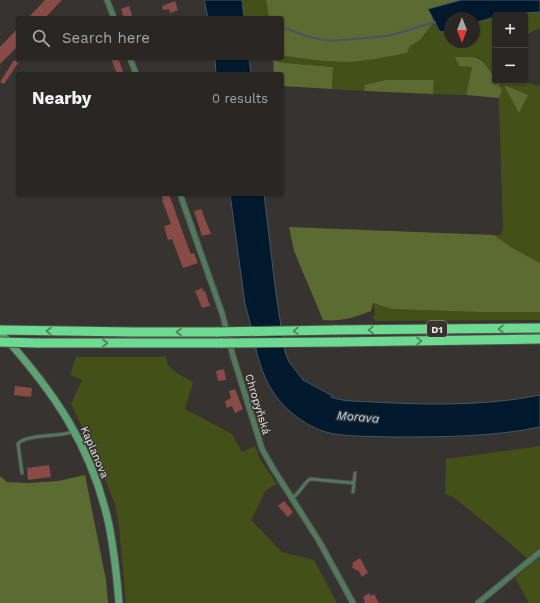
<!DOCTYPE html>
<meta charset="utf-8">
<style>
:root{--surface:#292624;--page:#353231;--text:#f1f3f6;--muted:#a5a5a6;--line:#454341}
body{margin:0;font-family:"Work Sans",sans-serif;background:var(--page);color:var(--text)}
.controls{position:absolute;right:12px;top:12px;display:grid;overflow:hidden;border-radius:4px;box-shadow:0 1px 3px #0004}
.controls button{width:36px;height:36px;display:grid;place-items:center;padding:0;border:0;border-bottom:1px solid var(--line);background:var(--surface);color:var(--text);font:20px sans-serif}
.compass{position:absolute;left:444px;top:12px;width:36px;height:36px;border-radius:50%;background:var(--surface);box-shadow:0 1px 3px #0004;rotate:180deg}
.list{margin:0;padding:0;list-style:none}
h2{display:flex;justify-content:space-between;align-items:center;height:52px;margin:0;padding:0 16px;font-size:17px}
h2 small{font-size:13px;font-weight:400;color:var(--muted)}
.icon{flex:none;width:22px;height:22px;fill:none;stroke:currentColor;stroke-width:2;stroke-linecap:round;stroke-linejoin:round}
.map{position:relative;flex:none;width:540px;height:603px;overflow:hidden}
.search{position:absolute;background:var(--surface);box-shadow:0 1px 3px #0004;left:16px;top:16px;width:268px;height:44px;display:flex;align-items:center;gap:10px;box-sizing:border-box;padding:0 14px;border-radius:4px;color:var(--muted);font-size:15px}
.panel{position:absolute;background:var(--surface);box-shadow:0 1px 3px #0004;left:16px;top:72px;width:268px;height:124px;border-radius:4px}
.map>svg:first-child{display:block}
.green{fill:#435118}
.forest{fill:#5b6b31}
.water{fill:#00192c;stroke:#465663}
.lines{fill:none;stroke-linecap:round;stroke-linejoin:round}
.stream{stroke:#465663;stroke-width:2}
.building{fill:#884b45}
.service-casing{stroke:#534f4d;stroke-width:4.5}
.minor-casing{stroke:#534f4d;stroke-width:7}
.secondary-casing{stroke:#534f4d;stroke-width:9}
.motorway-casing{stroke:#534f4d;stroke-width:11}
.service{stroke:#517a5c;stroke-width:2.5}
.minor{stroke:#517a5c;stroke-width:5}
.secondary{stroke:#5ea172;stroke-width:7}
.motorway{stroke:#6dda91;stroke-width:9}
.motorway-bridge-casing{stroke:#534f4d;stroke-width:11;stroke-linecap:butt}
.motorway-bridge{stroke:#6dda91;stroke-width:9}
.oneway{stroke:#4f7e5c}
.labels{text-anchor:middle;stroke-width:3;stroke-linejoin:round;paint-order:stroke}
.shield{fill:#373330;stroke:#b3b0ae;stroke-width:1}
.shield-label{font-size:10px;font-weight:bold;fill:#e8e5e4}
.street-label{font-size:11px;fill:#e8e5e4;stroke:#373330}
.water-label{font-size:12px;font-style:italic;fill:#acdafd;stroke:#373330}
</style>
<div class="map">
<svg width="540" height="603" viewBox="0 0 540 603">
<rect width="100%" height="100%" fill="#373330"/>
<!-- green -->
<path class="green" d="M242,0h24l3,18h-25z
M540,12v16l-15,7v-20h-21l6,-2z
M495,17v62l-12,-19 -6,-3 -5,10 -6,28 -33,-1 1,-14h-49l-19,5 -2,6 -32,-2 1,-22 -49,-4 -11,-3v-2h9v-4l3,2c21,3 42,6 63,6 19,-1 39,-5 59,-9l3,-7 10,-6 14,-18 6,10 10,-2v12h24v-19z
M497,81h25l18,5v177l-29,-16 -17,-12h7l2,-8 -4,-119v-10l3,-8z
M373,303l18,6 88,3h61v8l-164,1 -4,-3 3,-4z
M76,357h90c1,14 17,19 27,25l-8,27 47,25 10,18 13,-6 6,15 16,23 -11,6 -15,30 31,32 32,8 23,43h-211l-7,-77 -4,-22 -22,-55 -22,-45 11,-24 -12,-5z
M540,446v101l-12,12 -35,-30 -40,-32 -8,-3 1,-35z
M540,556v47h-11l-14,-25z"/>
<!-- forest -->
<path class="forest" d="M266,0h195l-32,9 5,13 -14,18 -10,6 -3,7c-20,4 -39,8 -59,9 -21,0 -42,-3 -63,-6l-3,-2v-36h-13z
M455,57c27,0 26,-1 40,22v2h2l5,9 -3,8 -33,-3 6,-28 -13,-1z
M273,60l11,3 49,4 -1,22 -50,-3v-12h-8z
M385,80h49l-1,14 -69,-3 1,-6z
M504,85l24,10 -9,18z
M289,227l205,8 17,12 29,16v49h-61l-88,-3 -18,-6 -2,8c-14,6 -32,11 -48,9l-29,-69z
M85,475l21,105 2,23h-108v-127l7,6 21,1 30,-2z"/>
<!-- water -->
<path class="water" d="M204,0h38l2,18h-36z
M461,0h79v12l-45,3v2l-21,6v-5h-24v12l-10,2 -12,-23z
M215,58h34l2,16h-35z
M230,194h34l12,100 9,58 4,10 14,18 28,15v2c12,5 28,4 42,5 55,3 113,4 167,-7v32c-48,10 -99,10 -148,10 -19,-1 -39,0 -57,-3 -21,-3 -43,-18 -56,-34 -23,-28 -24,-63 -34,-96z"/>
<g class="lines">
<!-- stream -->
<path class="stream" d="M282,27l27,10 22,4 57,-5 47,-14"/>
</g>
<!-- building -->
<path class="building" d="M45,0h17l-17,18h-17z
M175,1l3,9 -8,3 -1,-4 -6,1 -1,-4z
M129,6l4,12h-9l-3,-9z
M18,28v18l-18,18v-17z
M111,58h7l6,16h-7z
M14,60l4,3 -14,21 -4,-2z
M161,194h8l19,53 3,7 3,-1 4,10 -15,5 -11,-29 -4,1 -4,-14 7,-2 -9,-24h1z
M201,209l10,25 -9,2 -8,-25z
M202,288l2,4 1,-1 5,15 -8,2 -7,-17z
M224,369l2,11 -8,1 -2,-10z
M15,386l17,2 -1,9 -17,-2z
M235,389l8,20 -8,4 -3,-7 -5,2 -2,-7 6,-3 -2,-7z
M49,465l2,12 -23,3 -1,-12z
M284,501l9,11 -5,5 -10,-11z
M360,558l8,15 -6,4 -4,-7 -2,1 -1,-2 -3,-1 1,-3 -1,-2z
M369,593l2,3 3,-2 5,9h-14l-2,-6z"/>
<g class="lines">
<!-- service casing -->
<g class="service-casing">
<path id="service" d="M22,473l-4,-29 2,-2c11,-8 38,-5 52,-10
M353,492l2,-19
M292,498c8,-5 11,-14 18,-19l44,4"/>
</g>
<!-- minor casing -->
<g class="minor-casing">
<path id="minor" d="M107,0l7,18
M130,58l6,16
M180,194l42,119 11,43 29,93 12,21 45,71 34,62
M478,603l62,-51"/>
</g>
<!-- secondary casing -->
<g class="secondary-casing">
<path id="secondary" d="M0,332c53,58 92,114 109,193 5,26 8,52 10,78"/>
</g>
<!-- motorway casing -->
<g class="motorway-casing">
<path id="motorway" d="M0,330l132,2h86
M335,330l205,-2
M338,342l202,-3
M38,343h184"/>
</g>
<!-- service -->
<use href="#service" class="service"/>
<!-- minor -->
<use href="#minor" class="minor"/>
<!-- secondary -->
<use href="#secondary" class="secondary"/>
<!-- motorway -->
<use href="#motorway" class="motorway"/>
<!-- motorway-bridge casing -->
<g class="motorway-bridge-casing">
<path id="motorway-bridge" d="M218,332l117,-2
M0,342l38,1
M222,343l116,-1"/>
</g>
<!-- motorway-bridge -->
<use href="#motorway-bridge" class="motorway-bridge"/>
</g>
<!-- one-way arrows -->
<defs><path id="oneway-chevron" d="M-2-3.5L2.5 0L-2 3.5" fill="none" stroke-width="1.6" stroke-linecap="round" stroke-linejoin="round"/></defs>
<g class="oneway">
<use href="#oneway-chevron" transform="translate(501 329) rotate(179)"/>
<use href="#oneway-chevron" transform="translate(371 330) rotate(179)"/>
<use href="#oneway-chevron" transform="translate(49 331) rotate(-179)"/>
<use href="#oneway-chevron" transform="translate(296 331) rotate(179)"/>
<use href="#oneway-chevron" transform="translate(179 332) rotate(180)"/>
<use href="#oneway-chevron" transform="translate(419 341) rotate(-1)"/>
<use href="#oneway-chevron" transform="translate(105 343)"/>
</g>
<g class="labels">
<!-- shield labels -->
<rect class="shield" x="427" y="321" width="20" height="16" rx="3"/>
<g class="shield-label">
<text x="437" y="333">D1</text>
</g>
<!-- street labels -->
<g class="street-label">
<text transform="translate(258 404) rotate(73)" y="4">Chropyňská</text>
<text transform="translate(95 452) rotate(67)" y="4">Kaplanova</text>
</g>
<!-- water labels -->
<g class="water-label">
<text transform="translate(358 417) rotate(5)" y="4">Morava</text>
</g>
</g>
</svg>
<div class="controls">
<button>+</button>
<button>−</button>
</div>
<svg class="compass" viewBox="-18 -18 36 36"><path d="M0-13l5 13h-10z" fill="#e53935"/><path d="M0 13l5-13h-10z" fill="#a5a5a6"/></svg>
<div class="search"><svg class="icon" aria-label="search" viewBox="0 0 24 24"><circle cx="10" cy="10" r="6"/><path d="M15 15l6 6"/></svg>Search here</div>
<section class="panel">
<h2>Nearby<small>0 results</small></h2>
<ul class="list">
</ul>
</section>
</div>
